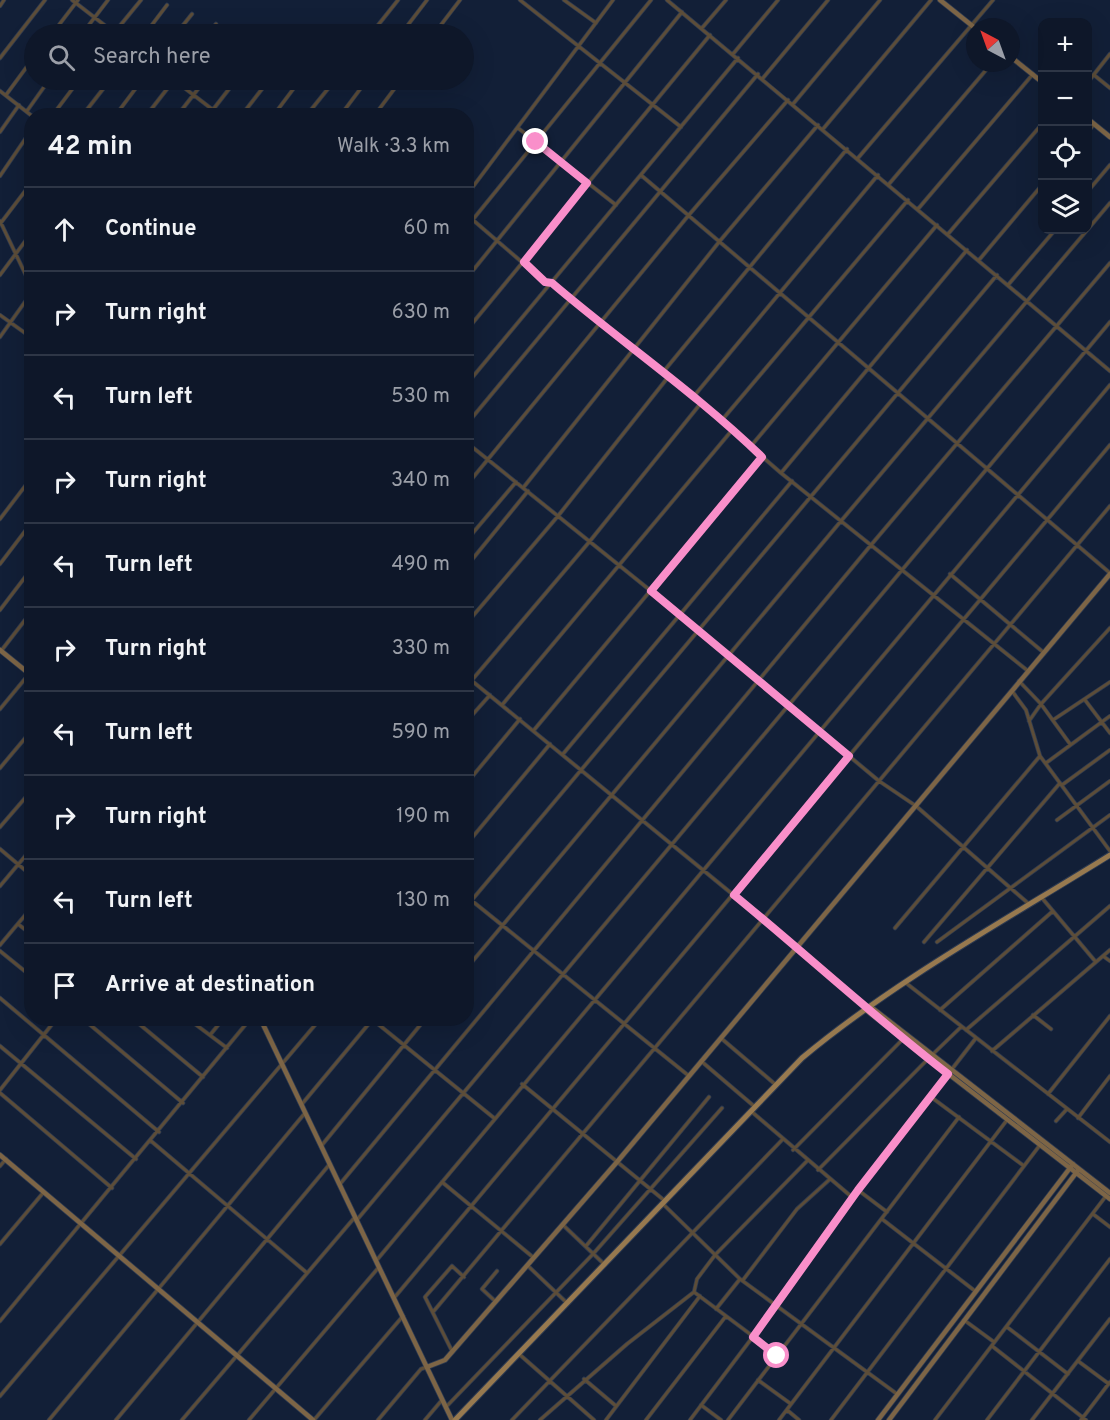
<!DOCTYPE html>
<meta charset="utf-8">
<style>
:root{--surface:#0e1729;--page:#1c2435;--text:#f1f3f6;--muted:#9b9fa8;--line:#2e3646}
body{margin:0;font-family:Overpass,sans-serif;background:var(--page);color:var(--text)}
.controls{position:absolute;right:18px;top:18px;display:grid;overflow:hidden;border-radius:12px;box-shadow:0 6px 24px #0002}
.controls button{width:54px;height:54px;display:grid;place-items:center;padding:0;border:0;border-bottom:2px solid var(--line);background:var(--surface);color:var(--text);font:30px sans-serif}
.compass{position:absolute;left:966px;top:18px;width:54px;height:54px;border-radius:50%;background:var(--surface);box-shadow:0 6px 24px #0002;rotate:319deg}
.stop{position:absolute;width:18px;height:18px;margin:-14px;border:4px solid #f98fca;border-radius:50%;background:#fff}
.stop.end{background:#f98fca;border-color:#fff;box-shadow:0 2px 6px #0008}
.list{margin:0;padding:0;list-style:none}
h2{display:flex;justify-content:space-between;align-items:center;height:78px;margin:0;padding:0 24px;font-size:26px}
h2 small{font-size:20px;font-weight:400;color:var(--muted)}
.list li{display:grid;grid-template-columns:39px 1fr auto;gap:18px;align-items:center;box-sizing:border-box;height:84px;padding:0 24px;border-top:2px solid var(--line)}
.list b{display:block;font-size:22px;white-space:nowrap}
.list em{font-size:20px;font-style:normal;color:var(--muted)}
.icon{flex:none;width:33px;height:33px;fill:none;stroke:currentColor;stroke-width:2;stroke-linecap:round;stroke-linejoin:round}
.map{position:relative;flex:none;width:1110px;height:1420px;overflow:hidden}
.search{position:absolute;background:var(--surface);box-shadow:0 6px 24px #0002;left:24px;top:24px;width:450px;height:66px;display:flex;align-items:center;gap:15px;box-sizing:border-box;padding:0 21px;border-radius:33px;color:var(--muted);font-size:22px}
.panel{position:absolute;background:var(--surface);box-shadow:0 6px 24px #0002;left:24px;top:108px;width:450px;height:918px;border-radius:24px}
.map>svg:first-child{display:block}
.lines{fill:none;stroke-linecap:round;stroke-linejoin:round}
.street-casing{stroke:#2d3a51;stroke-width:4.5}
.secondary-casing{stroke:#2d3a51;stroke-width:6}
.primary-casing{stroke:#2d3a51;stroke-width:7}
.street{stroke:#5c4d39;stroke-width:3}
.secondary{stroke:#7d6546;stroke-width:4.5}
.primary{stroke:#97794f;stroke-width:5}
.route{stroke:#f98fca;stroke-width:8}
</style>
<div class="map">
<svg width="1110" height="1420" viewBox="0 0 1110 1420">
<rect width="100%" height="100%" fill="#121f37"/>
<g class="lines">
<!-- street casing -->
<g class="street-casing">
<path id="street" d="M72,0l44,34
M520,0l161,127
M564,0l32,23
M667,0l443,371
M0,6l4,-6
M702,28l24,-28
M114,33l27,-33
M52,34l26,-34
M82,34l26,-34
M145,34l22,-29
M176,34l16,-20
M208,34l8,-10
M371,34l27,-34
M401,34l26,-34
M434,34l26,-34
M733,54l45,-54
M0,58l45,-58
M1094,75l16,13
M763,78l65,-78
M174,80l47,36
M1088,82l22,-28
M0,91l32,25
M6,95l28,-38
M793,104l87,-104
M27,111l22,-31
M52,116l27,-36
M82,116l28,-36
M115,116l27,-36
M146,116l28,-36
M177,116l28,-36
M208,116l28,-36
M241,116l28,-36
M273,116l24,-32
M306,116l29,-36
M340,116l27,-36
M374,116l27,-36
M518,128l98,77
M823,129l108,-129
M0,132l19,-27
M1088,132l6,-8
M858,158l135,-158
M0,176l32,-47
M642,176l468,397
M889,184l103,-121
M1088,191l22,-26
M466,196l147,-196
M918,209l115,-135
M466,214l79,68 7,1 117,93 112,97 247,198
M0,221l32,67
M0,224l32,-42
M466,228l185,-228
M948,234l94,-110
M979,260l63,-75
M0,275l32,-43
M466,279l216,-267
M1008,285l47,-55
M0,315l32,23
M466,331l244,-296
M0,337l32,-45
M664,371l183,-222
M466,385l272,-327
M694,396l184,-221
M722,420l186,-220
M466,425l292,-351
M466,442l185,149 228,190 37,25 113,98
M751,446l186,-221
M781,473l186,-223
M466,486l222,-270 100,-116
M523,488l196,-246 99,-117
M0,519l32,-42
M466,541l50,-59
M0,564l32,-42
M466,567l62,-76
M950,574l93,78
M0,610l32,-42
M466,624l92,-108 111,-140
M1,651l31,-40
M27,672l5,-6
M466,676l331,271 69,62
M472,680l118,-139 111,-138
M1019,681l22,23 29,40
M1012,691l14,19 14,46 70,95
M1085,700l25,33
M502,705l231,-276
M0,709l29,-35
M1053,720l57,-38
M1029,721l12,-17 69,-76
M466,722l24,-27
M534,730l228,-273
M563,754l229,-273
M1046,763l64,-47
M0,768l32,-38
M466,784l54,-65
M1062,785l48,-35
M1057,820l53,-39
M0,827l32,-37
M466,845l84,-101
M0,849l32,27
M0,886l32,-38
M466,896l223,180
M1042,898l53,63
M466,907l531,-632
M18,924l14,11
M895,928l145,-172
M924,942l136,-159
M937,942l173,-127
M0,945l32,-38
M0,951l32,26
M1103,956l7,5
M466,969l375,-448 269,-318
M906,983l204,159
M0,998l159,134
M940,1010l113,-99
M1033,1015l18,14
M82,1018l101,85
M132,1018l71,59
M187,1018l40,30
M373,1020l121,98
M264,1025l5,-7
M966,1030l144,-124
M210,1035l14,-17
M722,1039l54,46
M0,1046l136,113
M992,1051l118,-101
M932,1055l29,-28
M701,1061l54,46
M952,1069l24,-31
M522,1084l143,117
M0,1090l57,-72
M0,1093l112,95
M1048,1094l62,-78
M931,1097l93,69
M302,1104l70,-84
M752,1112l101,86
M1078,1118l32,-42
M1056,1121l11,-12
M151,1141l156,132
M322,1145l104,-127
M793,1150l110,-111
M0,1166l6,-7
M818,1170l110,-111
M442,1182l92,76
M340,1184l531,-639 239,-282
M858,1190l29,22
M664,1205l76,74 157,115
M1093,1214l17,13
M882,1219l93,72
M356,1221l754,-899
M563,1225l42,40
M0,1244l43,-51
M586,1246l123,-149
M376,1261l734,-876
M527,1265l40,38
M743,1280l54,-71 32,-29
M694,1292l84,63
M394,1298l716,-853
M495,1301l-13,-12 15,-18
M716,1309l24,-30
M433,1312l677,-806
M964,1320l30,22
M0,1321l251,-303
M1007,1327l61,47
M992,1346l94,74
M452,1351l-27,-54 27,-31 12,11
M519,1354l75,66
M1078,1361l31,23
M584,1379l32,27
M758,1380l33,24
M0,1396l321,-378
M701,1405l20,15
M446,1407l147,-153 129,-146
M787,1410l12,10
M49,1420l256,-307
M116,1420l213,-255
M182,1420l173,-203
M249,1420l130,-153
M314,1420l89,-104
M378,1420l43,-51 6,-2
M425,1420l17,-20
M512,1420l270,-280
M540,1420l87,-76 67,-52 3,-13 18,-24 92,-94
M606,1420l94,-124
M646,1420l80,-104
M690,1420l86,-114 82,-116 90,-116
M728,1420l231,-303
M779,1420l228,-300
M831,1420l209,-275
M935,1420l171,-224
M987,1420l123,-161
M1032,1420l78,-101
M1081,1420l29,-38"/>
</g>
<!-- secondary casing -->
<g class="secondary-casing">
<path id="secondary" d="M940,0l35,28
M1011,57l31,25
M1088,119l22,18
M0,650l32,26
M871,1007l239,186
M866,1010l244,189
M260,1018l192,402
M0,1155l313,265
M427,1367l18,-7 172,-198 493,-588
M878,1420l195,-256
M889,1420l190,-251"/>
</g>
<!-- primary casing -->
<g class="primary-casing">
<path id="primary" d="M455,1420l347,-362c91,-76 207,-140 308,-203"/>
</g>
<!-- street -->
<use href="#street" class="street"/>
<!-- secondary -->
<use href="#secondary" class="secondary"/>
<!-- primary -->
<use href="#primary" class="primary"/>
</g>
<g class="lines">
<!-- route -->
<path class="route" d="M536,142l51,41 -63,79 21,20 7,1c69,59 144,110 210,174l-111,134 198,165 -115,139c72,59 140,122 214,179l-90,116 -105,147 24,19"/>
</g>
</svg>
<div class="controls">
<button>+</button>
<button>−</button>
<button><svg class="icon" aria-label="locate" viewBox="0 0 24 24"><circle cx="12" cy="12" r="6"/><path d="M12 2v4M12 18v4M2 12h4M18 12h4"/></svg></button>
<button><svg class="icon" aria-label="layers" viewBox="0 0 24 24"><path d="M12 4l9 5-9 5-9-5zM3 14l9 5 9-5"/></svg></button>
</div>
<svg class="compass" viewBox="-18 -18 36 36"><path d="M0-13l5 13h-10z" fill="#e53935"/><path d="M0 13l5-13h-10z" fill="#9b9fa8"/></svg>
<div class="stop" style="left:777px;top:1356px"></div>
<div class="stop end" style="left:536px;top:142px"></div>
<div class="search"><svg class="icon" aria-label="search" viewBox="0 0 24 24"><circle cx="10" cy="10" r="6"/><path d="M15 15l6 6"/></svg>Search here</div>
<section class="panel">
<h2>42 min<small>Walk · 3.3 km</small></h2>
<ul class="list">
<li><svg class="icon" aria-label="ahead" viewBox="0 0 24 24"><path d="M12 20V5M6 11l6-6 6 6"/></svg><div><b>Continue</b></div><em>60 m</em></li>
<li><svg class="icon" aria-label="right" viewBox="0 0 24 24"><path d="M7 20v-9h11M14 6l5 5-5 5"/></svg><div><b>Turn right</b></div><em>630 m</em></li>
<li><svg class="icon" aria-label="left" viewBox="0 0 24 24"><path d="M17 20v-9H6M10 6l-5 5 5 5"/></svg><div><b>Turn left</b></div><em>530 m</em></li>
<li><svg class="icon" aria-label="right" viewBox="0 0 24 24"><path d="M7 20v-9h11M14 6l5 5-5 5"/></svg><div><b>Turn right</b></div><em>340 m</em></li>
<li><svg class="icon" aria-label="left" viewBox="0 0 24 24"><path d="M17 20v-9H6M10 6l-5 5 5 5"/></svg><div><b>Turn left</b></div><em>490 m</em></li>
<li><svg class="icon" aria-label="right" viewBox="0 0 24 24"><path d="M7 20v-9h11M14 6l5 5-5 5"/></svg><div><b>Turn right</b></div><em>330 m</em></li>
<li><svg class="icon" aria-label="left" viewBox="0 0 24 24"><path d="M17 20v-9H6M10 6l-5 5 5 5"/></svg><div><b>Turn left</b></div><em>590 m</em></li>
<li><svg class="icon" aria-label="right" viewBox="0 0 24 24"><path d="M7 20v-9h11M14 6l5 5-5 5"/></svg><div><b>Turn right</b></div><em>190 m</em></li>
<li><svg class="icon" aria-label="left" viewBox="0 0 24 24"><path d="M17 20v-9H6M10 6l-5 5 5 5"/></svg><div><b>Turn left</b></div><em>130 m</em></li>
<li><svg class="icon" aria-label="arrive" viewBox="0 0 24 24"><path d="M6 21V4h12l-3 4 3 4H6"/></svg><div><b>Arrive at destination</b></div></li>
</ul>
</section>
</div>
